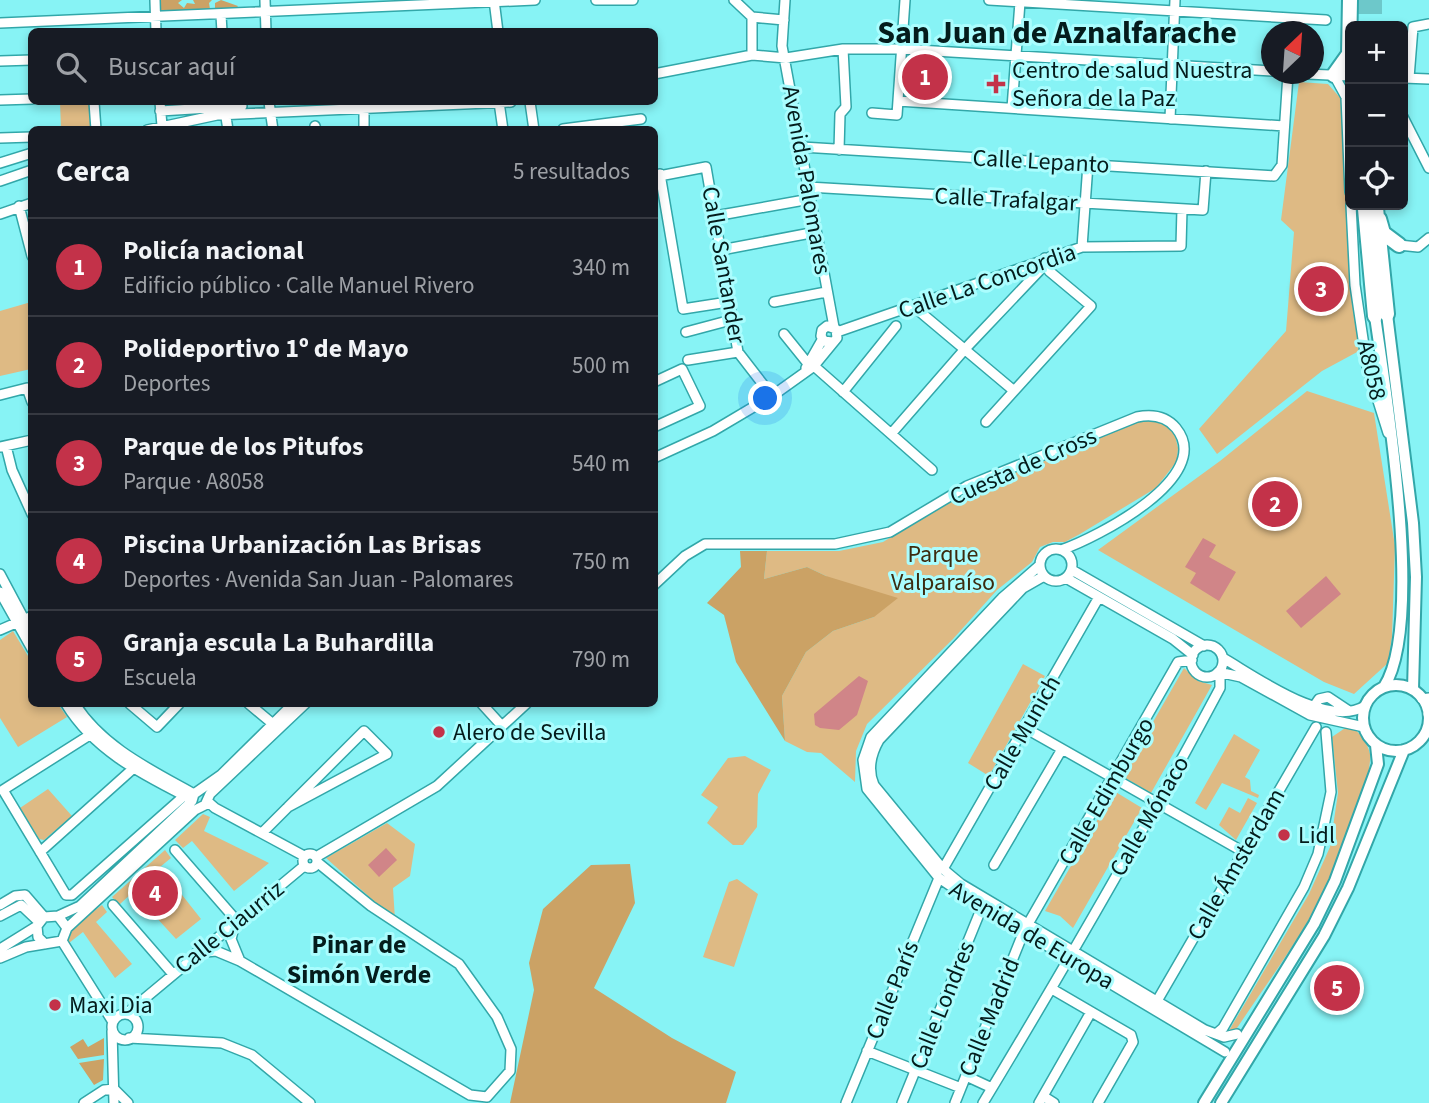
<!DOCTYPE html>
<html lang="es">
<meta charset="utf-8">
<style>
:root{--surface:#171b24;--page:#242831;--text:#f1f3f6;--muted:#9ea1a6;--line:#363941;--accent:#c33249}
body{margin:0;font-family:"Source Sans 3",sans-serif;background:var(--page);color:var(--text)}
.controls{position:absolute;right:21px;top:21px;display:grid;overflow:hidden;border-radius:10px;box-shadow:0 4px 10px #0003}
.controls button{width:63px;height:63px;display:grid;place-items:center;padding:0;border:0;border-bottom:2px solid var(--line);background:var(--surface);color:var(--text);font:35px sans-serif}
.compass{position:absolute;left:1261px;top:21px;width:63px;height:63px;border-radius:50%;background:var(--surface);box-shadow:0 4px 10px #0003;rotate:25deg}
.you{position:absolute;left:766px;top:399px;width:24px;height:24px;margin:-18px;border:5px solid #fff;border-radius:50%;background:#1a73e8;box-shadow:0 0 0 10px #1a73e833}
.badge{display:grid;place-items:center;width:46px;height:46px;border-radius:50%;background:var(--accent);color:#fff;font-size:23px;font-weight:700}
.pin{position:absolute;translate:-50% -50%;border:4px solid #fff;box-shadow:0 2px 7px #0006}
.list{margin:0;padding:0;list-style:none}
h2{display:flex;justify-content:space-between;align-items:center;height:91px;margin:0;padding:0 28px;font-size:30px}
h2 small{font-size:23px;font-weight:400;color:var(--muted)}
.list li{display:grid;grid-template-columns:46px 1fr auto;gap:21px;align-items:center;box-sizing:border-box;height:98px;padding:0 28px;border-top:2px solid var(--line)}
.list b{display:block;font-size:26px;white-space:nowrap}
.list p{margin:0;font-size:23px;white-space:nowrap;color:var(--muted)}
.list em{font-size:23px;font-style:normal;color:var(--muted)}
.icon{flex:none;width:38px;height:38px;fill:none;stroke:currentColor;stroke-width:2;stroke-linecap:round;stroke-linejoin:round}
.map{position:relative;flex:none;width:1429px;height:1103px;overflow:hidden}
.search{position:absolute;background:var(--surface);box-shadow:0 4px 10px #0003;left:28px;top:28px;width:630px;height:77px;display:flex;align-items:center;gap:18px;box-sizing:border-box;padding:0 24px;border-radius:10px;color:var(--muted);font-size:26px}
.panel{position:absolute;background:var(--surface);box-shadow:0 4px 10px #0003;left:28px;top:126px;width:630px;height:581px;border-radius:10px}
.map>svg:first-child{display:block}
.green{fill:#deba84}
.forest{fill:#cba265}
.water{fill:#d08588}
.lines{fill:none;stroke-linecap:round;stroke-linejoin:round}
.highway-tunnel{stroke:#6dc8ca;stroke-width:14;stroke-dasharray:14 7;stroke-linecap:butt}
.minor-casing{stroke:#32a7a9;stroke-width:12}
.major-casing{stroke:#32a7a9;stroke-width:14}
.highway-casing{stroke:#32a7a9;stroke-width:18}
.minor{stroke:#fff;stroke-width:9}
.major{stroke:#fff;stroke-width:10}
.highway{stroke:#fff;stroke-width:14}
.poi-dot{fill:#c33249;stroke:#aafdfe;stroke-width:2.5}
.labels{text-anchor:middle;stroke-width:6;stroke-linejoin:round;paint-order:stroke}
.poi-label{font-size:24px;fill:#041c1c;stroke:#aafdfe;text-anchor:start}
.street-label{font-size:24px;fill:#041c1c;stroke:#aafdfe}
.park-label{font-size:24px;fill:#3c2b0f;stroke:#aafdfe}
.neighbourhood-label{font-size:26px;font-weight:bold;fill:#041c1c;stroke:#aafdfe}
.district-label{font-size:32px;font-weight:bold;fill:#041c1c;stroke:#aafdfe}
</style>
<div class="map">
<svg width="1429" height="1103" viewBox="0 0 1429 1103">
<rect width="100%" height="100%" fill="#87f3f5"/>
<!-- green -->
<path class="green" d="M1299,82l29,2 15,17 7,165 9,85 -37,20 -105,83 -18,-25 87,-98 8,-99 -13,-12z
M60,102h31l2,27h-32z
M31,302v67l-31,7v-65z
M1307,391l67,22 21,133 -3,91 -4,26 -34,31 -30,-12 -226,-132 122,-89z
M1139,421h19l16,10 4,17 -1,13 -21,27 -76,46 -15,8h-12l-13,5 -8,15 -35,28 -44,49 -86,85 -11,27 -1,31 -34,-29 -14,-1 -22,-11 -3,-45 24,-44 27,-21 41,-14 -48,-41 -19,-9 -43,12 3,-28h72l44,-9 85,-52z
M13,631l18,30 1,43h26l9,13 -49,30 -18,-29v-78z
M1023,664l22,12 -56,100 -21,-13z
M1184,668l14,13 14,4 -61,108 -29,-17z
M1348,726c10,3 20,17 22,28 3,30 -41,132 -58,160 -23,40 -51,78 -77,117l-8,3 82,-140 21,-47 8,-54 -6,-56z
M1234,734l26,16 -15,27 5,3 1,11 8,4 -1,3 -36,-15 -16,27 -11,-7z
M745,756l26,14 -13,24 -1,33 -14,18h-10l-26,-22 11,-16 -17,-12 27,-37z
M48,789l24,27 -28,24 -5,-1 -19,-31z
M1114,791l28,17 -69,120 -13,-12 -15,-5z
M1248,798l9,5 -21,37 -17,-15 10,-18 11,6z
M203,814l7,3 -6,14 65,32 -35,28 -42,-50 -9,7 -8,-8z
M387,823l28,21 -5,32 -17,12 2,32 -69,-62z
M165,850l6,8 -11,9 41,52 -25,20 -43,-47 -14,13 -7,-8z
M737,879l21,15 -24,73 -31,-10 26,-75z
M102,905l5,7 -11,10 36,42 -17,14 -32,-46 -14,11 -2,-4 5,-12z"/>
<!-- forest -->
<path class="forest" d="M157,0h25l-4,3 6,5 3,-5 8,1 -2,-4h19l-3,3 1,6h5v-6l6,-3 17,6 -5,7 -73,2z
M740,551h27l-3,28 43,-12 19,9 72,22 -24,19 -41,14 -27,21 -24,44 3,45 -49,-79 -12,-47 -17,-12 34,-36z
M630,864l5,39 -41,85 78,50 64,34 -10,31h-216l24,-113 -5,-27 14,-54 48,-44z
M104,1038v17l-26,4 -8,-12 13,-8 5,8z
M104,1059l-1,21 -9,5 -15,-22z"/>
<!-- water -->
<path class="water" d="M1203,538l13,7 -7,12 27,15 -17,29 -29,-18 6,-10 -11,-6z
M1326,576l15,18 -40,34 -15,-17z
M859,676l9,5 -11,34 -18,15 -19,-2 -5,-3 -1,-11z
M386,848l11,12 -18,17 -11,-12z
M154,881l14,16 -12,9 -13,-16z"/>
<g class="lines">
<!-- highway-tunnel -->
<path class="highway-tunnel" d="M1364,0v26
M1375,0v26"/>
<!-- minor casing -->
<g class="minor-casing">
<path id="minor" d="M155,0l1,32
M265,0l1,32
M494,0l4,32
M596,0h37
M734,0l18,17v38
M785,0l-3,46 52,281
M989,0l337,20
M221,15l1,17
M752,17l32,3
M0,23l535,-23
M1290,32v-14
M0,61l32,-1
M654,74l98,-19 34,3 57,-9h58l371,22
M1308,74l42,2
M1334,75l12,22 4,95
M1403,78l26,1
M1409,78l4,-51 16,-3
M0,100l32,-1
M898,101l386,25
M94,102l2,28
M160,102l2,24
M269,102l4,28
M499,102l4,28
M530,102l4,28
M1012,108l8,-106
M364,110v20
M160,111l82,-5
M225,111l3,19
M872,113l25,2 8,-115
M1403,117l26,51
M1170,119l5,-119
M315,126l1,4
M563,129l78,-10
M147,130l70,-15 294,-13
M0,138l32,-1
M802,147l472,29 8,-11 6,-91
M839,150l1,-36 6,-7 -3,-58
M0,163l32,-10
M660,174l23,135 45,-7
M654,177l52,-10 32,185 34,44
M0,181l32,-11
M808,187l395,23 3,-39
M1351,205l4,80 12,81 21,67
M19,206l13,50
M0,214l32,-11
M715,216l95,-17
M1399,245l19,2 11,-9
M1082,247l6,-83
M721,250l95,-18
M774,302l52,-10
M913,306l100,84
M686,332l45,-12
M837,332l245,-85 99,-1 1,-37
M784,334l25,31
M688,360l50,-8
M814,366l118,104
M806,368l16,-28
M654,382l28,-13 18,37 -46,21
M843,392l53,-66
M0,395l27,-7 5,14
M986,422l105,-116 -42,-35 1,-14
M891,434l74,-85 74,-78 6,-13
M6,446l6,24 20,44
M0,447l32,-7
M654,458l59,-27 59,-35 42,-30 23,-28 -1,-9 -9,-3 -5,4 -1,6 3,5 8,1
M1040 565a16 16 0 1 1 32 0a16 16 0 1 1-32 0Z
M1040,565l-38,33 -131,139 -8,23 4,29 72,89 43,29 243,145
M1072,570l132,76
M0,574l32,60
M1044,576l-21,12 -144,152c-8,14 -12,29 -5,45l69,84 18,15 244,146 19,7 13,-3
M1066,578l107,61 20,16
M654,585l31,-29 20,-12h130l55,-12 77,-46 170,-69c15,-3 29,-1 39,11 40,49 -80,110 -115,122
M0,592l32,57
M0,630l32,-14
M1191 661a16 16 0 1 1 32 0a16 16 0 1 1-32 0Z
M1223,658c33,19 104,71 142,48
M1218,672l23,5 69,38 54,12
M1422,699l7,-1
M66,704c28,46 74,69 121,93
M75,704c27,43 76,66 119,90
M130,704l27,23 22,-23
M249,704l24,20
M482,704l20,22
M1312,709l7,-10 9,-2 21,14
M1428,714l1,-1
M1025,728l217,123
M96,731l-93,59 63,105h6l112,-99
M207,801l8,7 89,48
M262,833l102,-102 23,23 -99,53
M175,850l61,70 -5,19 9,22
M40,852l96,-86
M303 861a7 7 0 1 1 14 0a7 7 0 1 1-14 0Z
M316,857l121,-71 89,-82
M994,865l68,-116
M943,869l156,-272
M0,905l15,-9 10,-1 19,22
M113,905l59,68
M0,916l21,-11 18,17
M58,916l22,-10 112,-105 2,-7 27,-19 72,-71
M67,928l128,-118 10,-5 5,-11 95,-90
M62,941l51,81
M0,949l37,-23
M196,953l20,-2 24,10 230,134 17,2 23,-26 1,-22 -14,-32 -38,-53 -88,-58 -54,-44
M0,958l26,-11 36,-6 5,-13 -9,-12 -14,1 -7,9 1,11 7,7
M1052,989l79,46 2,7 -35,61
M1157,1001l159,-274
M126,1014l178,-148
M112 1027a13 13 0 1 1 26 0a13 13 0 1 1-26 0Z
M112,1031l2,72
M1216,1034l7,-6 81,-141 14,-33 13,-62 -5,-60
M129,1038l93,5 30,12 58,48
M867,1051l94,37
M966,1076l26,12
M114,1089l14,14
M1043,1096l11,7
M84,1103l20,-13 10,-1
M846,1103l93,-225
M902,1103l80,-196
M955,1103l69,-172 154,-269 14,-2
M983,1103c82,-136 162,-274 237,-415v-9l-4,-5
M1039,1103l52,-91"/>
</g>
<!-- major casing -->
<g class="major-casing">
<path id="major" d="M1387,314l26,209 3,54 -3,112
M1375,316c11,79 50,306 9,371
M1363 718a33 33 0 1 1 66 0a33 33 0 1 1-66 0Z
M1204,1103l110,-179 21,-43 43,-117 -2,-19
M1221,1103l103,-167 24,-48 56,-138"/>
</g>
<!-- highway casing -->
<g class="highway-casing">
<path id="highway" d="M1334,75l15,-21 1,-54
M1376,208l11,106
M1365,209l10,107
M1379,219l4,14 16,12"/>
</g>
<!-- minor -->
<use href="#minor" class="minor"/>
<!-- major -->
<use href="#major" class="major"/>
<!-- highway -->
<use href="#highway" class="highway"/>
</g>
<!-- markers -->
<g class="poi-dot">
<path d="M992.5 73.5h7v7h7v7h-7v7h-7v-7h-7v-7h7z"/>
<circle cx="439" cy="732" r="7"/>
<circle cx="1284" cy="835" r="7"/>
<circle cx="55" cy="1005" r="7"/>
</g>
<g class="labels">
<!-- poi labels -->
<g class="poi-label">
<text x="1012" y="78">Centro de salud Nuestra<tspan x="1012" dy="28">Señora de la Paz</tspan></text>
<text x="453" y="740">Alero de Sevilla</text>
<text x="1298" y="843">Lidl</text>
<text x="69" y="1013">Maxi Dia</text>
</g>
<!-- street labels -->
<g class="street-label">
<text transform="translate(1041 161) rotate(3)" y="8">Calle Lepanto</text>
<text transform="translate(807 180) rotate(80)" y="8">Avenida Palomares</text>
<text transform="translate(1006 199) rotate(3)" y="8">Calle Trafalgar</text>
<text transform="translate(724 265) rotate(80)" y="8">Calle Santander</text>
<text transform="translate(987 281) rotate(-19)" y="8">Calle La Concordia</text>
<text transform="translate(1372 370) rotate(77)" y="8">A8058</text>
<text transform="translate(1023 466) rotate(-24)" y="8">Cuesta de Cross</text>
<text transform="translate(1022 733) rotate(-60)" y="8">Calle Munich</text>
<text transform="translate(1106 791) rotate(-60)" y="8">Calle Edimburgo</text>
<text transform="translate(1149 816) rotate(-60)" y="8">Calle Mónaco</text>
<text transform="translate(1236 864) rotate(-60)" y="8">Calle Ámsterdam</text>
<text transform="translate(229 927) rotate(-39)" y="8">Calle Ciaurriz</text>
<text transform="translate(1032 935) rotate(31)" y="8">Avenida de Europa</text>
<text transform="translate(892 990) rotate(-68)" y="8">Calle París</text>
<text transform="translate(942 1005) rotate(-68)" y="8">Calle Londres</text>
<text transform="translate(989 1017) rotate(-68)" y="8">Calle Madrid</text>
</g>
<!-- park labels -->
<g class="park-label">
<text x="943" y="562">Parque<tspan x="943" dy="28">Valparaíso</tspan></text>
</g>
<!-- neighbourhood labels -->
<g class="neighbourhood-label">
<text x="359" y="953">Pinar de<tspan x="359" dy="30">Simón Verde</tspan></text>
</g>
<!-- district labels -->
<g class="district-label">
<text x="1057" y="43">San Juan de Aznalfarache</text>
</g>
</g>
</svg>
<div class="controls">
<button>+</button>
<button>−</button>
<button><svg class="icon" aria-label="locate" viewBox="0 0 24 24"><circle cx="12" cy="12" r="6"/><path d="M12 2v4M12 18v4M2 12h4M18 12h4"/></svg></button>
</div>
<svg class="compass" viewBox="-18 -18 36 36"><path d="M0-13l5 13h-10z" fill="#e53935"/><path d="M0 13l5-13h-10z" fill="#9ea1a6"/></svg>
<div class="you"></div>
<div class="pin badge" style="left:925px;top:77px">1</div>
<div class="pin badge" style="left:1275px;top:504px">2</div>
<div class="pin badge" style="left:1321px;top:289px">3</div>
<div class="pin badge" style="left:155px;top:893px">4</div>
<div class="pin badge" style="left:1337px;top:988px">5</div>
<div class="search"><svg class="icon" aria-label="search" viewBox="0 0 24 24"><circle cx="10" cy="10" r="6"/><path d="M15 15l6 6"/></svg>Buscar aquí</div>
<section class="panel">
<h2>Cerca<small>5 resultados</small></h2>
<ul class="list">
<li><span class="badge">1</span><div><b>Policía nacional</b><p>Edificio público · Calle Manuel Rivero</p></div><em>340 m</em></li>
<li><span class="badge">2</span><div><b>Polideportivo 1º de Mayo</b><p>Deportes</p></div><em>500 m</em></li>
<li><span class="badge">3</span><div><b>Parque de los Pitufos</b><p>Parque · A8058</p></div><em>540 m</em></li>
<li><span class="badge">4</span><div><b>Piscina Urbanización Las Brisas</b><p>Deportes · Avenida San Juan - Palomares</p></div><em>750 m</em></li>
<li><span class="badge">5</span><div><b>Granja escula La Buhardilla</b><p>Escuela</p></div><em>790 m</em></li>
</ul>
</section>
</div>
